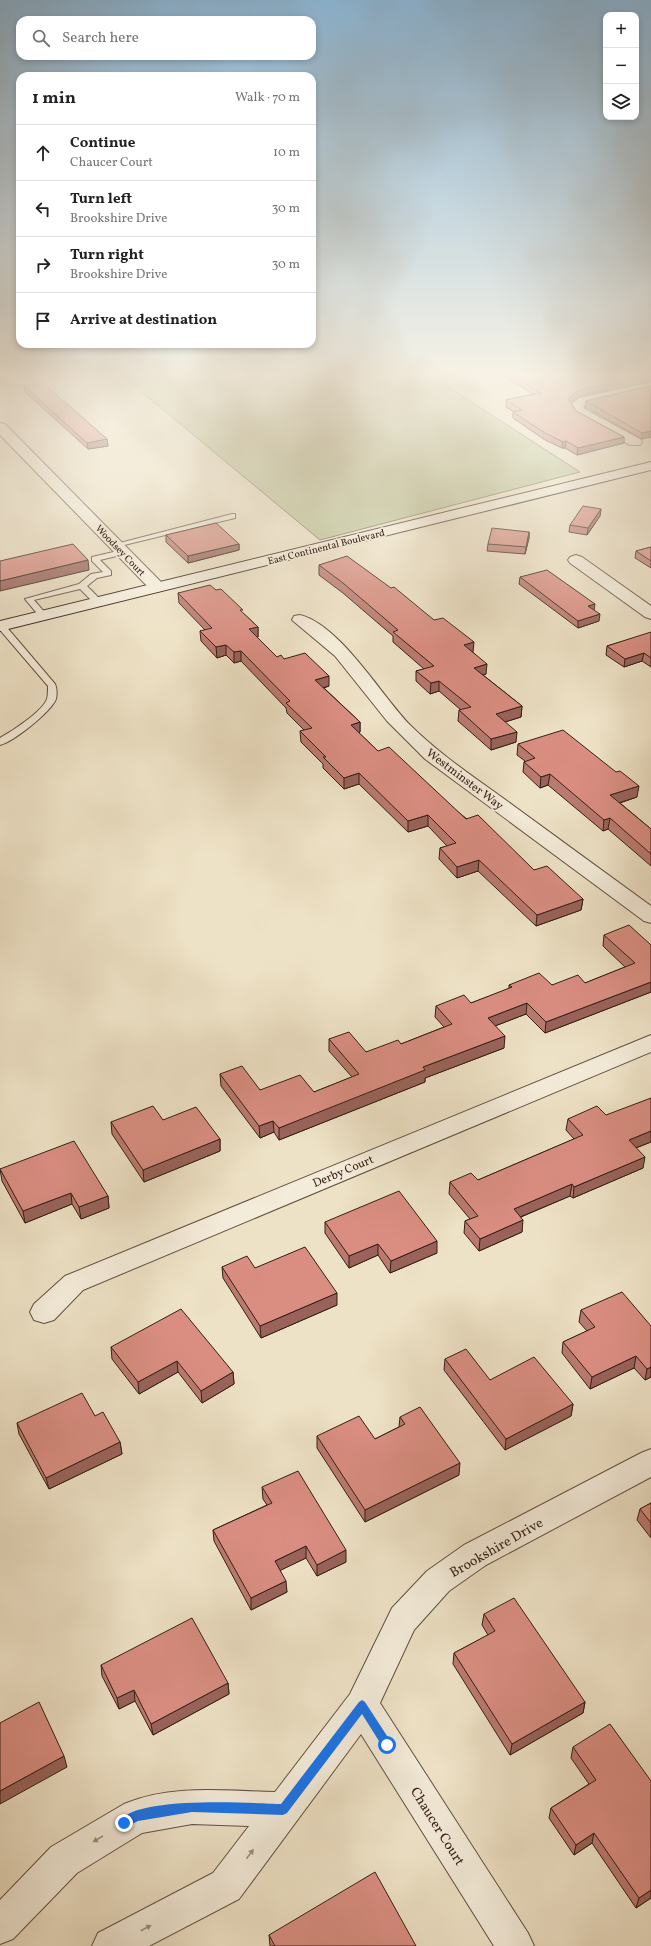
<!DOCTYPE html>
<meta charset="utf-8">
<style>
:root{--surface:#fff;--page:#f6f6f6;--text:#202124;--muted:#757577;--line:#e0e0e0}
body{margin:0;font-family:Vollkorn,serif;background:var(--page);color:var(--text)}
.controls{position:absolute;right:12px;top:12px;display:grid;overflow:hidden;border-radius:8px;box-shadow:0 2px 6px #0003}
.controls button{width:36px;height:36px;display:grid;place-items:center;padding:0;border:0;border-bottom:1px solid var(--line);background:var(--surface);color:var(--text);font:20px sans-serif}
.stop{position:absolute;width:12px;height:12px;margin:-9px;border:3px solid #1a73e8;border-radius:50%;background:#fff}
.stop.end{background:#1a73e8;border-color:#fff;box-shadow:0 1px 4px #0008}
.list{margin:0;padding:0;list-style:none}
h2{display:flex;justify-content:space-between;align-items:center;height:52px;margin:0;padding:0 16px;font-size:17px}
h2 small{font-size:13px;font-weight:400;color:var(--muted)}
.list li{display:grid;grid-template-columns:26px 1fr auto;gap:12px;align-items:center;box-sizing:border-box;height:56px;padding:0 16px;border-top:1px solid var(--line)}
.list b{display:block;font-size:15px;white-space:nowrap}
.list p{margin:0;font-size:13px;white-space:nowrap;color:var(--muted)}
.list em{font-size:13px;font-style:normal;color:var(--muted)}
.icon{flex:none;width:22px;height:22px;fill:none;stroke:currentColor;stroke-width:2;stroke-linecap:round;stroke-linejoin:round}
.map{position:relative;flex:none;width:651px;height:1946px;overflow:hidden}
.search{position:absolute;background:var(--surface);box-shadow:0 2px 6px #0003;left:16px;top:16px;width:300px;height:44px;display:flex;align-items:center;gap:10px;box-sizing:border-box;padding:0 14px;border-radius:12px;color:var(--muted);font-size:15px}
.panel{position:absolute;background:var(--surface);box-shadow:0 2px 6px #0003;left:16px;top:72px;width:300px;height:276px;border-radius:12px}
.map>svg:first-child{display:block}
.green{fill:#bbc393;stroke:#787054}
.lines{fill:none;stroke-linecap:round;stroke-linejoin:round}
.service-casing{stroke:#634f41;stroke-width:2}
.minor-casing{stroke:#634f41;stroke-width:2}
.secondary-casing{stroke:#351e15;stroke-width:2}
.service{fill:#f4ecda;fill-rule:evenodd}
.minor{fill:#f4ecda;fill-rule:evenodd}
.secondary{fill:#f4ecda;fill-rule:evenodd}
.wall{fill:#bb7a70;stroke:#351e15}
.shaded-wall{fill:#99635b;stroke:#351e15}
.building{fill:#da8e82;stroke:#351e15}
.oneway{fill:#9e8f81}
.route{fill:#1a73e8}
.labels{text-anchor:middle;stroke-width:3.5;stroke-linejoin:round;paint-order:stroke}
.far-street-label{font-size:10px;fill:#351e15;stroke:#f4ecda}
.street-label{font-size:12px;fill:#351e15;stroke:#f4ecda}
.near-street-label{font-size:14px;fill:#351e15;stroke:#f4ecda}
</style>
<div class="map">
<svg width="651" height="1946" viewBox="0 0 651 1946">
<rect width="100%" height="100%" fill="#eee2c6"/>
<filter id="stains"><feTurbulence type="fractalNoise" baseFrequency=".005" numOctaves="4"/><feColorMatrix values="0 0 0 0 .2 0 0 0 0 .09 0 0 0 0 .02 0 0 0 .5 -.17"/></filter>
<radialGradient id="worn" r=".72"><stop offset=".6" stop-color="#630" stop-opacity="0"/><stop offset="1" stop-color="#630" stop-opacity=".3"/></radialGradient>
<!-- green -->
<path class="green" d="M120,374h308l152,98 -260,68z"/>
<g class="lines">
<!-- service casing -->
<g class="service-casing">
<path id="service" d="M232,514h3v4l-119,29 -4,-2z
M122,550l4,2 -1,2 -25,6 11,11v4l-14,3 -10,8 14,14v4h-6l-15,-15 -46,11 13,15 -4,2h-3l-15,-18 54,-15 12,-10 12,-2 -11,-11v-4z
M0,624h4l51,60c2,4 2,11 1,15 -5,13 -43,43 -56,46v-7c12,-7 42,-26 47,-39 1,-4 1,-9 1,-13l-48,-56z"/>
</g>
<!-- minor casing -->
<g class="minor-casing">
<path id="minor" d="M651,382v8l-63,14 -5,3 3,3 54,29 2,3 -2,3h-10l-54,-29 -7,-10 10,-8z
M0,423l5,1 158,160 2,3 -2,3 -6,2 -6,-2 -151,-155z
M576,555l6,2 69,49v13l-6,-2 -75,-54 -2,-3 2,-3z
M300,615c40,10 81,80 110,110 29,29 64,52 97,76 48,35 96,70 144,105v17l-7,-2 -219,-162 -38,-38 -52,-65 -43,-36 2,-4z
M651,1035v17l-568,238 -29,30 -10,3 -10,-3 -4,-8 4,-8 31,-28z
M651,1449v28l-165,88 -37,26 -35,39 -34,73 148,230 6,13h-40l-133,-212 -122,165 -90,47h-57l6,-13 115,-60 36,-47 -57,-2 -50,9 -65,40 -64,66 -13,5v-44l51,-53 73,-43c47,-20 101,-13 151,-12l75,-98 42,-86 35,-37 37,-26 177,-92z"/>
</g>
<!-- secondary casing -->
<g class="secondary-casing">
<path id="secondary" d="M651,462v8l-651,161v-10z"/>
</g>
<!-- service -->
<use href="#service" class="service"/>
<!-- minor -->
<use href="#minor" class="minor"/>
<!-- secondary -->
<use href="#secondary" class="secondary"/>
</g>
<!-- wall -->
<path class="wall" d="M499,374h151l1,7 -72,16 -8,6 5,8 48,26v6l-47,12 -12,-7h-3l-17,-8 -32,-22v-6h1l-8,-5v-7l27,-6z
M24,386l83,53 1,7 -20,3 -63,-57z
M651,386v52l-2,-1 -7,2 -57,-32 1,-6z
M601,509l-1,7 -13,19 -18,-3 1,-7z
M529,532v6l-4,16 -38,-3 1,-7z
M166,535l73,9v6l-51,13 -22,-21z
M651,547v21l-16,-10 1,-7z
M319,565l115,55 39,32 13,22 -3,1 39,31 -1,11 -16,5 11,20 -25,8 -33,-29 1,-11h2l-22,-19 -9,3 -14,-13v-10l8,-2 -31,-27v-6l-50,-43 -24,-18z
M520,577l74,33 5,11 -21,7 -59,-44z
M216,590l27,23 15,14v10h-1l20,20 7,2 45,27 -5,2 36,34v10l-1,1 19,18 156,119 49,29 -2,11 -45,16 -58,-55 -21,7 -18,-19 1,-11 7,-2 -19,-20 -20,6 -49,-48 -15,5 -21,-21v-4l-22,-22 -1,-11 4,-1 -17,-17 -1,-5 -45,-47 -7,2 -8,-8 -9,3 -16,-17 -1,-10 5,-1 -26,-27 -1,-10z
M651,633v34l-9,-6 -18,6 -18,-12 1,-9z
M518,744l119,53 -17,6 31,26v37l-43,-37 -5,2 -55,-46 -8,3 -17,-16 1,-10 1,-1 -8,-6z
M604,935l47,10v47l-106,41 -19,-19 -31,12 9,22 -79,30v4l-146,58 -5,-8 -14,6 -39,-52 -1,-12 40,16 54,2 38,-15 -23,-26v-12l37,13 35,-8 43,-17 -9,-10 1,-11 35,-3 38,-14v-4h43l33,-2 40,-16 -22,-21z
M606,1115l45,27 -15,6 7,20 -70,30 -3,-2 -49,21 1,15 -43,19 -15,-18 1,-12 5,-2 -21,-25 1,-12 28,-2 96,-41 -8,-9 2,-11z
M163,1120l57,19v12l-76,31 -32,-48 -1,-12z
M0,1169l108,27 1,12 -28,11 -9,-15 -47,19 -23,-42z
M325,1222l112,31 -47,20 -12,-18 -29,13 -24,-35z
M222,1267l33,1 82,37 -76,33 -38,-60z
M581,1310l70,16v51l-6,3 -11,-12 -44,21 -28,-36 1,-11 24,-11 -8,-9z
M111,1347l122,25 1,12 -32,19 -24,-31 -39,22 -27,-35z
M445,1359l45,21 83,24 -2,12 -66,34 -61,-80z
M95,1416l25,26 2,12 -73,35 -30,-55 -2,-11z
M400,1417l59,58 -94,47 -48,-74v-12l58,3 24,-12z
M262,1487l84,75 -29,14 -11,-18 -26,12 7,22 -36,18 -37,-69 -1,-11 54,-25 -4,-6z
M651,1503v35l-14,-18 3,-11z
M484,1614l101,88 -2,11 -73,42 -57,-91 1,-11 34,-18 -6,-10z
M101,1665l127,18 1,11 -76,41 -18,-34 -16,8 -17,-33z
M573,1747l78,34v117l-15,10 -44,-65 -18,12 -25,-37 2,-10 38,-24 -18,-26z
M269,1935l147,11h-146z"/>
<!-- shaded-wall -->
<path class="shaded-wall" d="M651,374v7l-72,16 -11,9v-7l11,-9z
M650,431l-1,6 -7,2v-6z
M624,437v6l-47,12 1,-7z
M107,439l1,7 -20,3 -1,-6z
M566,441l-1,7h-3l1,-6z
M601,509l-1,7 -13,19 1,-7z
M529,532v6l-4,16 1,-7z
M239,544v6l-51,13v-7z
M88,560l1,10 -89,21v-10z
M595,604l-1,7 -6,-5z
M600,614l-1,7 -21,7v-7z
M258,627v10l-9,3v-11z
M474,642l-1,10 -10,3 1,-10z
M226,645v10l-9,3 -1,-11z
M241,651v10l-7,2v-11z
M644,653l-2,8 -18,6 1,-8z
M487,664l-1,10 -13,4 1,-10z
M329,676v10l-14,4v-10z
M439,681v10l-9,3 1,-11z
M522,706l-1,11 -26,8 1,-11z
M360,722v10l-10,3 1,-10z
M517,732l-1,10 -25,8v-11z
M359,773v11l-15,5v-11z
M550,774l-2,11 -8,3 1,-11z
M639,786l-2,11 -28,9 1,-11z
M428,815v11l-20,6v-11z
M610,818l-2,11 -5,2 1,-11z
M479,860l-1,11 -21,7v-11z
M583,899l-2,11 -45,16 1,-11z
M651,982v10l-106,41 1,-11z
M527,1003l-1,11 -39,15 1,-11z
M505,1036l-1,12 -79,30v4l-146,58v-12l144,-61z
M273,1121l1,11 -14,6 -1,-12z
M651,1131v11l-24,9 2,-11z
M220,1139v12l-76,31 -1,-12z
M645,1157l-2,11 -70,30 1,-11z
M572,1184l-2,12 -57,24 1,-11z
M71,1193l1,11 -47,19 -2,-12z
M108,1196l1,12 -28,11 -2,-12z
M523,1220l-1,12 -43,19 1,-12z
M437,1241v12l-47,20 1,-12z
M378,1244v11l-29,13v-12z
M337,1293v12l-76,33 -1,-12z
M636,1356l-2,12 -44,21 2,-12z
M177,1361l1,11 -39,22 -1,-12z
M651,1367v10l-6,3 2,-11z
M233,1372l1,12 -32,19 -1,-12z
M573,1404l-2,12 -66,34 1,-11z
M120,1442l2,12 -73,35 -3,-11z
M460,1463l-1,12 -94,47v-12z
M306,1546v12l-31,15v-12z
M346,1550v12l-29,14v-11z
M286,1581l1,11 -36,18v-12z
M228,1683l1,11 -76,41 -2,-11z
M134,1690l1,11 -16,8 -2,-11z
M585,1702l-2,11 -73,42 2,-11z
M64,1756l3,11 -67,37v-13z
M594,1833l-2,10 -18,12 2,-10z
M651,1890v8l-15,10 3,-10z"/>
<!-- building -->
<path class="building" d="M510,374h141l-72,16 -11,9 8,12 48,26 -46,11 -12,-7 -3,1 -18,-9 -32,-21 9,-2 -16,-10 35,-7z
M43,383l64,56 -20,4 -63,-57z
M651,386v45h-1l-8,2 -56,-32z
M583,506l18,3 -13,19 -18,-3z
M216,523l23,21 -51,12 -22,-21z
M492,528l37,4 -3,15 -38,-3z
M73,544l15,16 -88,21v-20z
M651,547v14l-15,-10z
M347,556l44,32 3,-1 40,33 9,-2 31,24 -10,3 23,19 -13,4 48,38 -26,8 21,18 -26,7 -32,-29 12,-3 -32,-26 -8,2 -15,-12 18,-5 -41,-34 5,-2 -55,-47 -24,-18z
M547,570l48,34 -7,2 12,8 -22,7 -58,-44z
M210,585l6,5 5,-1 22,21h-3l18,17 -9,2 28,28 4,-2 3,4 21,-6 24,23 -14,4 45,42 -9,3 27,26 11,-4 77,72 12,-4 56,55 13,-4 36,33 -46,16 -58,-55 -22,7 -17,-19 16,-5 -28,-28 -20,6 -49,-48 -15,5 -21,-21h3l-26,-26 12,-3 -26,-25 4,-2 -49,-50 -7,1 -8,-7 -10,2 -16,-16 12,-3 -34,-35z
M651,632v26l-7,-5 -19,6 -18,-13z
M563,730l53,42 4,-1 19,15 -29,9 41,34v25l-41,-36 -6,2 -54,-46 -9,3 -17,-15 11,-4 -17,-14z
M629,925l22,20v37l-105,40 -19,-19 -39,15 17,18 -82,31 2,3 -146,58 -6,-7 -14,5 -39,-52 22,-8 18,24 40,-15 14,17 45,-18 -30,-35 20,-7 17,20 32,-12 3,4 51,-20 -16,-18 28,-11 7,8 41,-16 -3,-2 30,-12 13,12 26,-10 7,8 50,-20 -31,-28z
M651,1098v33l-22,9 16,17 -71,30 -2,-3 -58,25 9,11 -43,19 -15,-18 13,-5 -28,-34 21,-9 7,7 105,-45 -15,-16 29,-13 9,9z
M153,1106l10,14 33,-13 24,32 -77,31 -32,-48z
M74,1141l34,55 -29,11 -8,-14 -48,18 -23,-42z
M399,1191l38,50 -46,20 -13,-17 -29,12 -24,-34z
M305,1247l32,46 -77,33 -38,-59 25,-11 8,12z
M622,1292l29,34v41l-4,2 -11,-13 -44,21 -29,-35 32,-15 -14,-17z
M181,1309l52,63 -32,19 -24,-30 -39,21 -27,-35z
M466,1349l24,31 44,-23 39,47 -67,35 -61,-80z
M82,1393l13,23 8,-4 17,30 -74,36 -29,-55z
M420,1407l40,56 -95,47 -48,-74 42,-20 16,23 30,-15 -5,-7z
M298,1471l48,79 -29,15 -11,-19 -31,15 11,20 -35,17 -38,-68 59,-27 -10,-16z
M651,1503v20l-11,-14z
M514,1598l71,104 -73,42 -58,-91 41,-22 -11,-17z
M192,1618l36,65 -77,41 -17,-34 -17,8 -16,-33z
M39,1702l25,54 -64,35v-68z
M610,1724l41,57v109l-12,8 -45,-65 -18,12 -25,-37 45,-28 -23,-33z
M375,1872l41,74h-141l-6,-11z"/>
<!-- one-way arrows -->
<defs><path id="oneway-solid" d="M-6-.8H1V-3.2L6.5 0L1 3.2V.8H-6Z"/></defs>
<g class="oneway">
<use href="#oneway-solid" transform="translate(98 1839) rotate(149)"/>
<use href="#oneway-solid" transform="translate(250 1854) rotate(-53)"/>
<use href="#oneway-solid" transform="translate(146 1928) rotate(-28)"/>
</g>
<!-- sky -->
<linearGradient id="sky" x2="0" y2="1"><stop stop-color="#8bb7d8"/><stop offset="0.58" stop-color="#f7f2e5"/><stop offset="1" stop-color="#f7f2e5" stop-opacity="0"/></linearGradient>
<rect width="651" height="646" fill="url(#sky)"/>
<!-- route -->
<path class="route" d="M362,1700l3,2 26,40 1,3 -1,4 -4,1 -3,-1 -22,-35 -75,99 -4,2 -91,-3 -54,9 -14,7 -4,-1 -1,-4c11,-28 134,-20 162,-19l78,-102z"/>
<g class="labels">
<!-- far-street labels -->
<g class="far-street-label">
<text transform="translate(326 546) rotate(-14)" y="4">East Continental Boulevard</text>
<text transform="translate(121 550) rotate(46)" y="4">Woodsey Court</text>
</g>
<!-- street labels -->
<g class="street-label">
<text transform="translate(465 779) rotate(37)" y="4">Westminster Way</text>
<text transform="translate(343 1171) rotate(-23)" y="4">Derby Court</text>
</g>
<!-- near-street labels -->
<g class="near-street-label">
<text transform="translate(496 1547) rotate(-30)" y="5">Brookshire Drive</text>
<text transform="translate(438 1826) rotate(58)" y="5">Chaucer Court</text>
</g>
</g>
<rect width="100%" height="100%" filter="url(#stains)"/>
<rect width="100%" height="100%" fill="url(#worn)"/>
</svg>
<div class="controls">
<button>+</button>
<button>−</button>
<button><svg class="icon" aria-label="layers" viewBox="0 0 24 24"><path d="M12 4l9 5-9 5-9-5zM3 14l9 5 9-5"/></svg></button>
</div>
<div class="stop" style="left:387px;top:1745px"></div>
<div class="stop end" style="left:124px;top:1823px"></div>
<div class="search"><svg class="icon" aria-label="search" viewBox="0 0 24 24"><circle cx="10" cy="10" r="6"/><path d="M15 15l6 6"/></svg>Search here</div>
<section class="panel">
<h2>1 min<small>Walk · 70 m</small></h2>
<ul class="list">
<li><svg class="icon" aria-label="ahead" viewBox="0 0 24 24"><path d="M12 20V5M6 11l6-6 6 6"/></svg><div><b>Continue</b><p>Chaucer Court</p></div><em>10 m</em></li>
<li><svg class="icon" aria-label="left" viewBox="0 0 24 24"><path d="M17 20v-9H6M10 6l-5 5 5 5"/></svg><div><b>Turn left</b><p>Brookshire Drive</p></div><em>30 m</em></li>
<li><svg class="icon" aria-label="right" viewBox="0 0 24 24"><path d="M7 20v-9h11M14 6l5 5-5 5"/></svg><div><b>Turn right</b><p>Brookshire Drive</p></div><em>30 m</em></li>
<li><svg class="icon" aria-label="arrive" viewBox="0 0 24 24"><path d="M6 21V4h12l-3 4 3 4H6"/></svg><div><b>Arrive at destination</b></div></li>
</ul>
</section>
</div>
